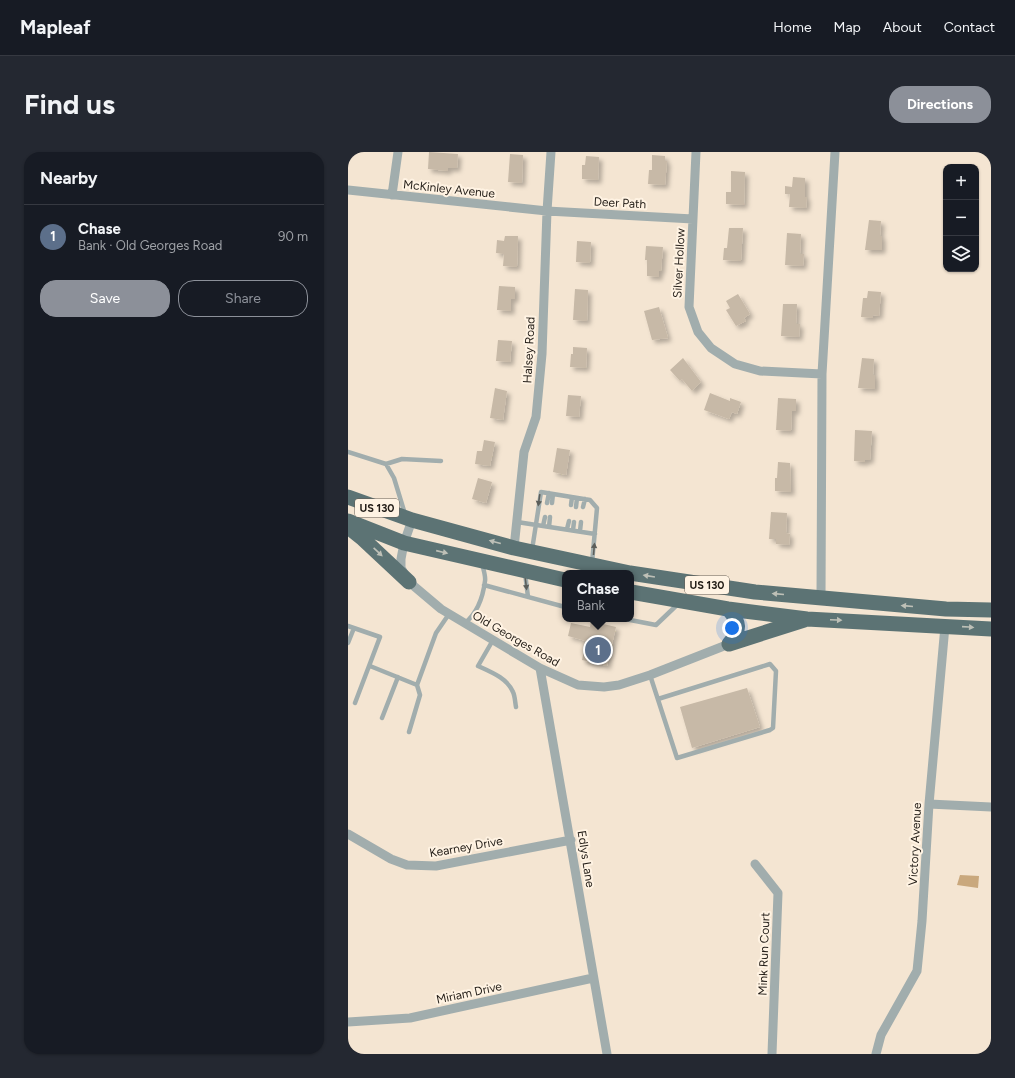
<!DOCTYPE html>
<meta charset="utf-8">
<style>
:root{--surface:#171b24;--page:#242831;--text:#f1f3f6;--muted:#9ea1a6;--line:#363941;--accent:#8c9099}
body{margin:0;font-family:Figtree,sans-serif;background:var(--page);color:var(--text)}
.controls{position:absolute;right:12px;top:12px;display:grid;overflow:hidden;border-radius:8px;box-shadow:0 1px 3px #0004}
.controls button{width:36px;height:36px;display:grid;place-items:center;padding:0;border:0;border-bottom:1px solid var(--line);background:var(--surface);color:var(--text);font:20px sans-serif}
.you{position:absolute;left:384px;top:476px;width:14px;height:14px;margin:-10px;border:3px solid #fff;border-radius:50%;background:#1a73e8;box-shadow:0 0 0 6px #1a73e833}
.badge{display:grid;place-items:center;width:26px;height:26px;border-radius:50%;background:var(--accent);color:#fff;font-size:13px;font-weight:700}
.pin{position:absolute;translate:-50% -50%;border:2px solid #fff;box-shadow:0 1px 4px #0006}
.popup{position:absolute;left:214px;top:418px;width:72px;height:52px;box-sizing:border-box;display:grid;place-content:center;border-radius:8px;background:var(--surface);filter:drop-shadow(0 1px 3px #0005);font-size:13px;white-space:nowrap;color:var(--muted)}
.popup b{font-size:15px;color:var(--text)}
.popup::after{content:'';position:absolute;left:50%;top:100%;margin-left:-8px;border:8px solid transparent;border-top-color:var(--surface)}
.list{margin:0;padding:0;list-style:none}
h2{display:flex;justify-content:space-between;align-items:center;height:52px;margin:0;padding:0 16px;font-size:17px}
h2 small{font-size:13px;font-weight:400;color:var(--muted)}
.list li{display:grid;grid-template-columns:26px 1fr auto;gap:12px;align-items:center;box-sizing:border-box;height:64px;padding:0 16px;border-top:1px solid var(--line)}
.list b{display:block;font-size:15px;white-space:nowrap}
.list p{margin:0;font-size:13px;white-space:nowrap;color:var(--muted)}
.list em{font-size:13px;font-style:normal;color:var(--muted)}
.actions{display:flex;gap:8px;padding:12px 16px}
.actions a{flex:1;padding:9px 0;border:1px solid var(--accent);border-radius:16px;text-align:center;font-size:14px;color:var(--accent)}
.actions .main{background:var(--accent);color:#fff}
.icon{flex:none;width:22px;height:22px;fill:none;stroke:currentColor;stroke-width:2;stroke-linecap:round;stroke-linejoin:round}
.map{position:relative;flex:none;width:643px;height:902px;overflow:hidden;border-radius:16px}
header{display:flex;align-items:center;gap:24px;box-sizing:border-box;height:56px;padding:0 20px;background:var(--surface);border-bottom:1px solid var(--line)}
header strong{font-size:19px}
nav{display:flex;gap:22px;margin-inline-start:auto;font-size:14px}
.intro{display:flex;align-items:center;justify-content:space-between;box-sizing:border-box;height:96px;padding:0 24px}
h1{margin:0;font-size:28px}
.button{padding:10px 18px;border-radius:16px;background:var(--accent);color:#fff;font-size:14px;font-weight:700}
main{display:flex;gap:24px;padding:0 24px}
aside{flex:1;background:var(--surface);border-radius:16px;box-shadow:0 1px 3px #0004}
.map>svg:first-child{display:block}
.water{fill:#c9a87d}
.building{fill:#c7b9a7;filter:url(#shadow)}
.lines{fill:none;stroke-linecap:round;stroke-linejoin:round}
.service{stroke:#a1adad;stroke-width:4.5}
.minor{stroke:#a1adad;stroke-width:9}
.trunk{stroke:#5c7374;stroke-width:15}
.oneway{fill:#5c5e5a}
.oneway2{fill:#bec0b7}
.labels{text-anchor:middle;stroke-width:4;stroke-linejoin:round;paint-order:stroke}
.shield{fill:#fff3e3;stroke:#655d54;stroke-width:1}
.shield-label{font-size:11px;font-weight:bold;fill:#231d17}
.street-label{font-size:12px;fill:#231d17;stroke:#fff3e3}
</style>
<header>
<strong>Mapleaf</strong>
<nav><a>Home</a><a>Map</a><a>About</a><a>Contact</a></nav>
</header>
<div class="intro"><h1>Find us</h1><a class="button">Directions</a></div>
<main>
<aside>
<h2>Nearby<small></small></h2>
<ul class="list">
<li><span class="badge" style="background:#5c6f8a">1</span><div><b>Chase</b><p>Bank · Old Georges Road</p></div><em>90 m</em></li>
</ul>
<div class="actions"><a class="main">Save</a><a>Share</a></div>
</aside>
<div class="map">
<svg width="643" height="902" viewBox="0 0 643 902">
<defs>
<filter id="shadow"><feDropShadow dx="3.5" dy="3.5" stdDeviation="2" flood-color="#0004"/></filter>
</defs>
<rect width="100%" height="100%" fill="#f4e5d2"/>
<!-- water -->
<path class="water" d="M612,723l19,1 -1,12 -21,-3z"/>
<!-- building -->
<path class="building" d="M81,0l29,2 -1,14h-9v3l-20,-2z
M162,2l13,1 -1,28 -14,-1z
M304,3l13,1v5h2l-2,24 -17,-1 1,-14h3z
M238,4l13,1 -1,23 -16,-1v-14h3z
M383,19l14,1 -1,33 -18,-1v-12h5z
M445,25l12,1v19h2l-1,11 -17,-1 1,-13h-5v-8l7,1z
M521,68l12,1 -1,15h2v14h-17z
M381,76h14l-2,33 -18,-1 1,-12h3z
M439,81l14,1 -1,20h4l-1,12 -18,-1z
M157,84h13l-1,31 -14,-1 1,-12 -8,-1 1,-13 7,1z
M229,89l14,1 -1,21 -14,-1z
M298,94l17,1 -2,24h-2v6l-12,-1v-16h-2z
M151,134l16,1v12h-4v12l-14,-1z
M227,137l13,1 -1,31 -14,-1z
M520,139l13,1 -2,24 -6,-1v3l-12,-1 2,-19h4z
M390,142l12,20 -6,4 2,3 -10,5 -10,-16 4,-2 -4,-7z
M435,152h14l-1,20h4l-1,13 -18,-1z
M311,155l9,31 -16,2 -8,-29z
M150,188l14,1 -2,21 -14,-1z
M225,195l14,1 -1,20 -16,-1 1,-13h2z
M335,206l18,24 -9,9 -10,-12 -2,2 -10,-11z
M514,206l12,1 -1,16h2v14l-17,-1z
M147,236l12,3 -4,29 -13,-2z
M362,241l20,8v-3l11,4 -4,12 -5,-2 -3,7 -25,-9z
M220,243l13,1 -2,21 -13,-1z
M430,246l18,1v12h-4l-1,20 -15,-1z
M507,278l17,1 -2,29h-5v2l-11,-1z
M136,288l11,2 -5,24 -15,-2 2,-13h5z
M209,296l13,2 -4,25 -13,-3z
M430,310l12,1 1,29 -16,-1v-13h2z
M130,326l14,4 -6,21 -14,-4z
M423,360l16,1 -1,20 4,1 -1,11 -13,-1v-5h-7z
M243,469l25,6 -9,39 -25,-6 4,-19 -18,-5 3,-13 19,4z
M399,536l13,39 -68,21 -12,-41z"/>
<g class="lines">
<!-- service -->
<path class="service" d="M0,300l38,12 8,14 11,36
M38,312l16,-5 39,2
M199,351l2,-10
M204,351l1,-9
M223,353l1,-8
M228,355l1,-9
M235,355l2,-8
M169,370l78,12
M195,374l2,-9
M201,375l1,-10
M219,377l2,-8
M225,378l1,-8
M232,379l1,-9
M184,398l9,-58 49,8 7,8 -5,55
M177,421l3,24
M136,433l81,22
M277,467l31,6 22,-21
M117,471c12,-10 18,-26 20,-42 1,-5 -2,-12 -3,-18
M0,474l32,11 -25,66
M145,488l-15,26c13,6 29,12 35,26 2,4 2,10 3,15
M0,491l6,-15
M22,514l47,19 19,-52 13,-19
M302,523l27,83 93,-28 3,-2 3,-57 -6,-7 -112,35
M34,566l16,-41
M61,580l11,-37 -3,-10"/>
<!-- minor -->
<path class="minor" d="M348,0l-7,155 9,25 13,16 24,16 25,7 62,3
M0,38l199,21 146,8
M44,43l6,-43
M64,368l-8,23 -3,16v9l8,14 32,27 99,59 38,17 26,2 15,-2 31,-10 79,-31
M166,396l10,-96 12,-35 6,-63 5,-143 4,-59
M473,446l1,-224 13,-222
M192,516l67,386
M581,652l62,3
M0,682l43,25 16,6 29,1 135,-26
M407,712l23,29 -6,161
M0,870l62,-4 183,-40
M528,902l5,-19 36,-64 5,-50 7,-117 16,-178"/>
<!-- trunk -->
<path class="trunk" d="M0,345l64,23 102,28 116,25 125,19 191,17 45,1
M0,369l56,22 161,37
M0,375l15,12 46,43
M283,440l97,17 79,10 184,10
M380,457c12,13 13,21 1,35
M381,492l75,-24"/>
</g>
<!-- one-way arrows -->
<defs><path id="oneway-solid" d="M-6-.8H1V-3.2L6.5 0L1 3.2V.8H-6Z"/></defs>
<g class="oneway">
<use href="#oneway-solid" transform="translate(191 348) rotate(98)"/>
<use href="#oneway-solid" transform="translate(246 397) rotate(-85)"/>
<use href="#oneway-solid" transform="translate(178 432) rotate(83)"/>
</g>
<g class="oneway2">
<use href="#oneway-solid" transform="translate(147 390) rotate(-165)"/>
<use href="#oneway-solid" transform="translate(30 400) rotate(43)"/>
<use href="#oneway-solid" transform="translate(94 400) rotate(13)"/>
<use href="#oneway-solid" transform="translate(301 424) rotate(-171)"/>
<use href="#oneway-solid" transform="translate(430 442) rotate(-175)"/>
<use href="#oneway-solid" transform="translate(559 454) rotate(-175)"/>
<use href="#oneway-solid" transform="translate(488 468) rotate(2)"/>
<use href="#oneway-solid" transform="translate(620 475) rotate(4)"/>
</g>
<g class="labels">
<!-- shield labels -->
<g class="shield">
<rect x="7" y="347" width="44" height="18" rx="3"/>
<rect x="337" y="424" width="44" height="18" rx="3"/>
</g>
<g class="shield-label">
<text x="29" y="360">US 130</text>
<text x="359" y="437">US 130</text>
</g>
<!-- street labels -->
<g class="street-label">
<text transform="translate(101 37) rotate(6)" y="4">McKinley Avenue</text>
<text transform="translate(272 51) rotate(3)" y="4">Deer Path</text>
<text transform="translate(331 111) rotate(-87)" y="4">Silver Hollow</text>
<text transform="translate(181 198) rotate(-87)" y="4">Halsey Road</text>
<text transform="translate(168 487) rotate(30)" y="4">Old Georges Road</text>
<text transform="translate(567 692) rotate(-87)" y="4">Victory Avenue</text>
<text transform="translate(118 695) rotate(-10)" y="4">Kearney Drive</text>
<text transform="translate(238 707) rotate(81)" y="4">Edlys Lane</text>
<text transform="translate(416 802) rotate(-88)" y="4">Mink Run Court</text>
<text transform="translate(121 841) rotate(-12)" y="4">Miriam Drive</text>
</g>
</g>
</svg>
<div class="controls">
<button>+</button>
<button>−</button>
<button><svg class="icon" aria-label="layers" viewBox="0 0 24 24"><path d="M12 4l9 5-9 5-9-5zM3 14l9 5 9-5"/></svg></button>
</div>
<div class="you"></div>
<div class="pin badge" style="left:250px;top:498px;background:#5c6f8a">1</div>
<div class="popup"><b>Chase</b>Bank</div>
</div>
</main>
